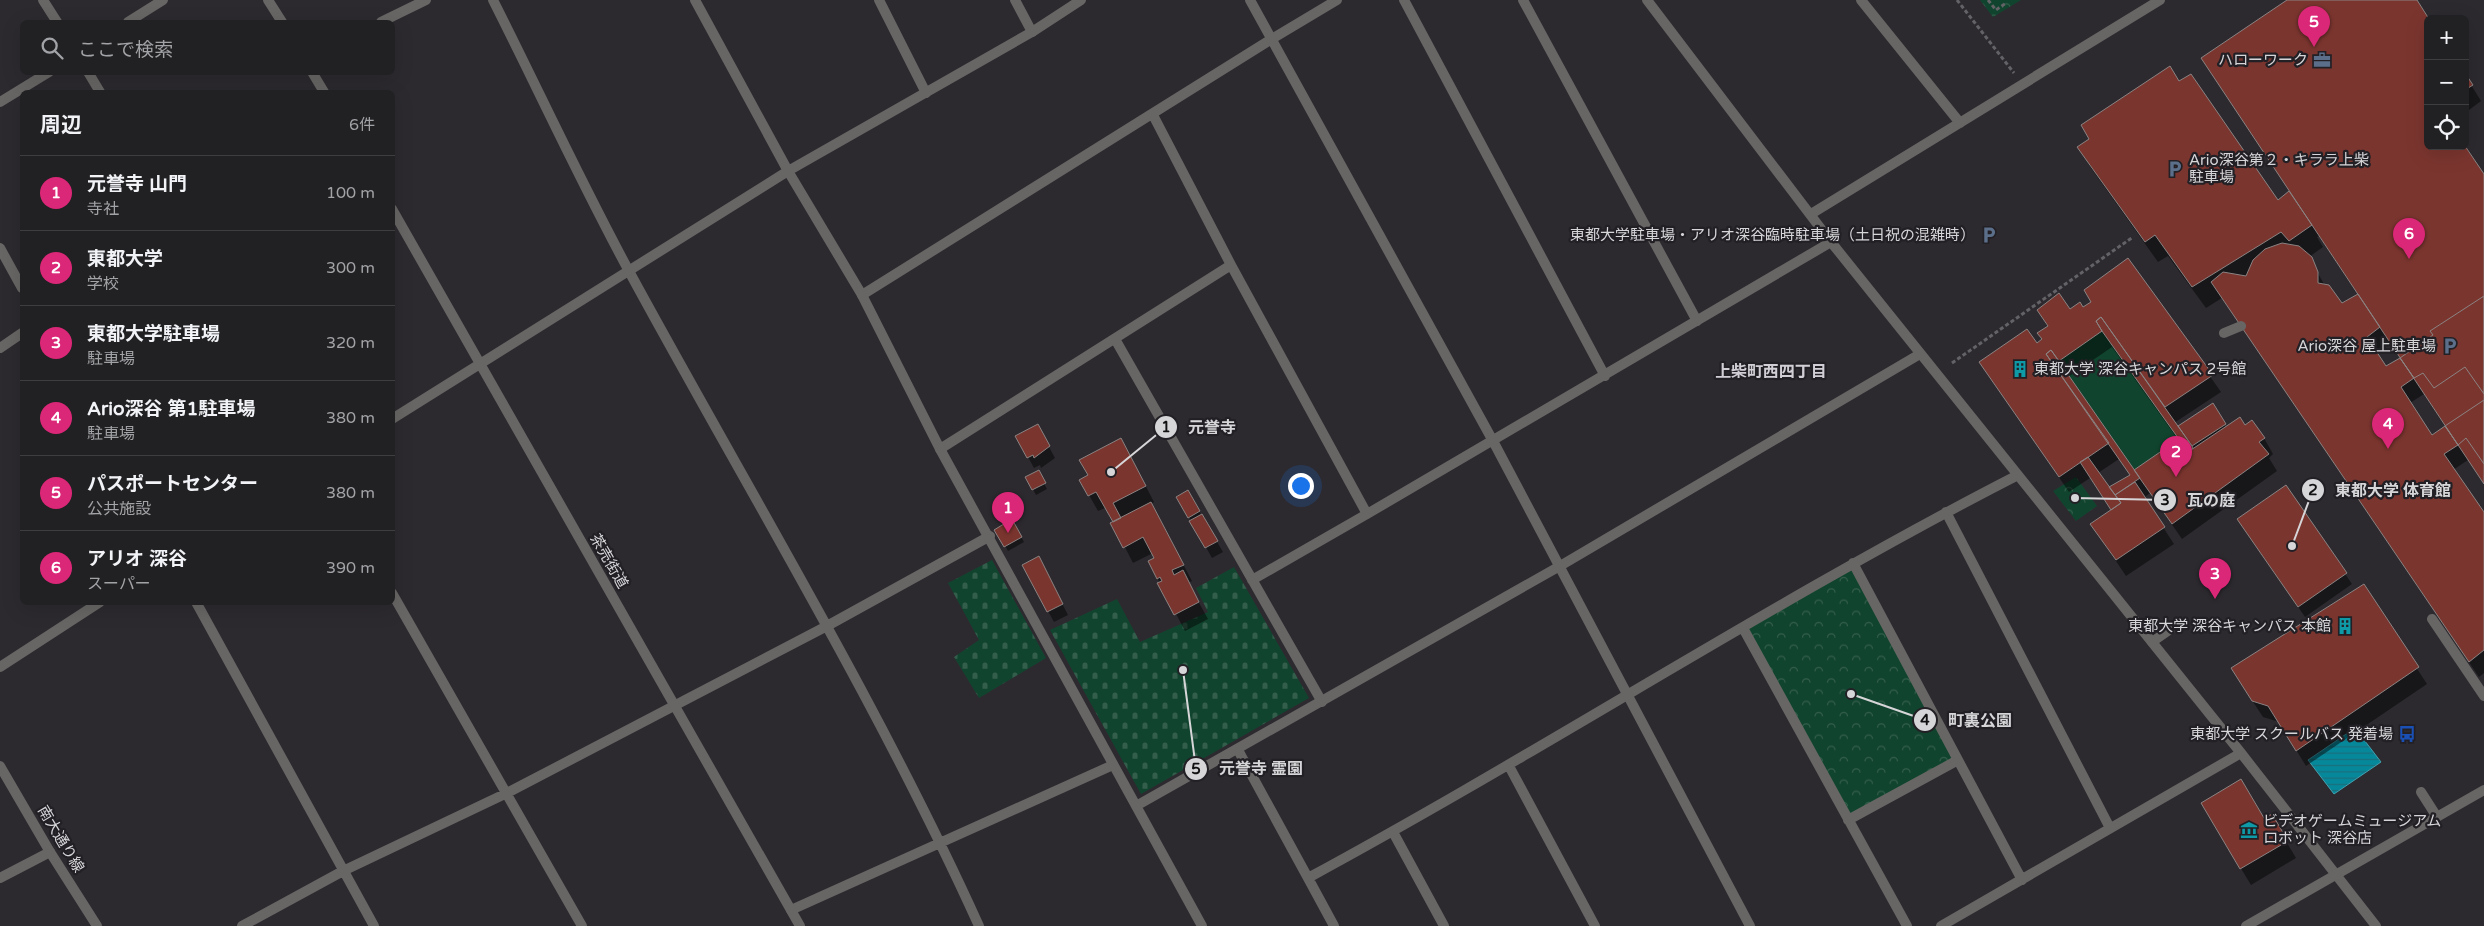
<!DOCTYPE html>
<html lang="ja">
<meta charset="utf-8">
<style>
:root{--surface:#212023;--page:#29282b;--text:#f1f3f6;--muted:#a2a3a6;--line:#3e3e41;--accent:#db2777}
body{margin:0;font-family:"Varela Round","Noto Sans JP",sans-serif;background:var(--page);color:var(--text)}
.controls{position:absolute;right:15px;top:15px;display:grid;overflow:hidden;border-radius:8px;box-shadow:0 5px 20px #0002}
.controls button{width:45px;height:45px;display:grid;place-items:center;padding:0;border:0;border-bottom:1px solid var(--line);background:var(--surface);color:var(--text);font:25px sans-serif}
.you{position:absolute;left:1300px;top:485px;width:18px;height:18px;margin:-12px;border:4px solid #fff;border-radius:50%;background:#1a73e8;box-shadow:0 0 0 8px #1a73e833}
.badge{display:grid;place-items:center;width:32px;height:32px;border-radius:50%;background:var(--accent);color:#fff;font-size:16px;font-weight:700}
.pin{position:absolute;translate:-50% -41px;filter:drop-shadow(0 1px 2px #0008)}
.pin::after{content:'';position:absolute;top:26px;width:18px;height:15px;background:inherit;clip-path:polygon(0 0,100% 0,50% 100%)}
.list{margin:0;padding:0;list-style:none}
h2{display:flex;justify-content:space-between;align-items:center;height:65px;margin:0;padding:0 20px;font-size:21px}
h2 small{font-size:16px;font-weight:400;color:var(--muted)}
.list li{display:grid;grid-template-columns:32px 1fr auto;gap:15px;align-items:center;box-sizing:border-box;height:75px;padding:0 20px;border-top:1px solid var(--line)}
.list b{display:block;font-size:19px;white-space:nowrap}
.list p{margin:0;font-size:16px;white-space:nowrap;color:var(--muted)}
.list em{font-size:16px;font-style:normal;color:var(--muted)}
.icon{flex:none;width:28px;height:28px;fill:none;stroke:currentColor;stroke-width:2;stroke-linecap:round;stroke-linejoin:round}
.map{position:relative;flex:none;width:2484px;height:926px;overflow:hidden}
.search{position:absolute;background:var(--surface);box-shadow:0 5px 20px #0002;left:20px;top:20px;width:375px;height:55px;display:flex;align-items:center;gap:12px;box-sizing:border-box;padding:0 18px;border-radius:8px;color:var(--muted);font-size:19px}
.panel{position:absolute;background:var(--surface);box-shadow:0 5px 20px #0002;left:20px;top:90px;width:375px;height:515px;border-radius:8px}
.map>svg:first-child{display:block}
.green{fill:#11442e}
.cemetery{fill:url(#cemetery-stones)}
.park{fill:url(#park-crowns)}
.water{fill:url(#water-rules);stroke:#449fad}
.shadow{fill:#0007;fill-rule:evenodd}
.building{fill:#7b352f;stroke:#8a8382}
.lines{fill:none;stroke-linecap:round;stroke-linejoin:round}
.path{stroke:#636266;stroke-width:3;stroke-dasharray:4 2.5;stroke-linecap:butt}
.service{stroke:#676664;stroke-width:10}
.minor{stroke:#676664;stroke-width:10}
.tertiary{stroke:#676664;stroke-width:10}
.labels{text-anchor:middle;stroke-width:4.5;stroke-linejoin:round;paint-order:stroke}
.poi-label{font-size:15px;fill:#d6d5d8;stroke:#222025;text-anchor:end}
.street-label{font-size:15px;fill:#d6d5d8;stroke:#222025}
.neighbourhood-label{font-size:16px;font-weight:bold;fill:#d1cfd5;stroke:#222025}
.leader{fill:none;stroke:#d6d5d8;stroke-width:2}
.callout-dot{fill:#d6d5d8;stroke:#222025;stroke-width:2}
.mark-label{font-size:15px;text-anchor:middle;font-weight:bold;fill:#111}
.callout-label{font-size:16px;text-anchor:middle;font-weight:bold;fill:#d6d5d8;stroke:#222025;stroke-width:4.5;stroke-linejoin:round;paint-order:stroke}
</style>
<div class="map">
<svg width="2484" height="926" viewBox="0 0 2484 926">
<defs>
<pattern id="cemetery-stones" width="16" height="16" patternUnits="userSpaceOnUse" patternTransform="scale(1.25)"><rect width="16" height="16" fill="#11442e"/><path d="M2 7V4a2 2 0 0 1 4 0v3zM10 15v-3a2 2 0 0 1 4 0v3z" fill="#335e4c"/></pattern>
<pattern id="park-crowns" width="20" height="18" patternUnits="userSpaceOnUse" patternTransform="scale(1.25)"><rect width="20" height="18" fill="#11442e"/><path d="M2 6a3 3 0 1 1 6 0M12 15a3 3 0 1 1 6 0" fill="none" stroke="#335e4c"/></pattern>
<pattern id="water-rules" width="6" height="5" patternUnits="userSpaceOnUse" patternTransform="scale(1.25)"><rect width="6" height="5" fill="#06889b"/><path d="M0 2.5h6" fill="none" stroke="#1a6f7c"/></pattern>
</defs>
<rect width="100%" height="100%" fill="#2c2a2f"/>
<!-- green -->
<path class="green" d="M2102,331l77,108 -45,31 -75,-109z"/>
<!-- cemetery -->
<path class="cemetery" d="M992,560l54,98 -67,40 -25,-41 25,-17 -31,-57z
M1234,567l75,131 -168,96 -91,-164 67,-31 23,43 68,-30 -12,-24z"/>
<!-- park -->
<path class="park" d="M1980,0h41l-28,17z
M2076,477l21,29 -21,15 -23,-30z
M1853,563l105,197 -110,60 -105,-192z"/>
<!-- water -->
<path class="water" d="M2355,728l26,34 -47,32 -26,-34z"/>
<!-- shadow -->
<path class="shadow" d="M2289,0h126l13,146 56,30v308l-16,-24 -15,10 31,44v159l-5,4 -257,-379 -16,10 -38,-52 -10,6 -67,-94 -12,-21 100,-64 98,119 13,-10 -87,-134zM2319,236l39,59 -16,10 -17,-19 -16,-29 14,-10 -6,-10zM2390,343l11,16 -15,9 -10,-15zM2424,394l22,33 -14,10 -22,-34z
M2465,75l16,26 -16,12z
M2128,259l93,133 -47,31 4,5 34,-23 14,23 19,-2 19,12 9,16 -4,4 8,13 -95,68 -32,-46 -6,5 30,46 -48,32 -35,-52 21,-13 -22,-33 -21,14 -88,-129 56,-19 5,-4 -3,-6 9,-7 -10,-17 45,-1 10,-7zM2112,347l67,94 -45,30 -66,-94zM2119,459l12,17 -22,13 -11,-16z
M1043,436l12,22 -14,10 -1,-3 -6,3 -6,-11z
M1130,456l24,46 -3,2 41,77 -4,2 20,36 -23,12 -36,-69 7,-4 -3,-5 -20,10 -28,-55 -7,3 -9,-16z
M1038,472l9,17 -11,6 -9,-17z
M2285,486l67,98 -47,33 -67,-98z
M1188,492l35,60 -11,6 -34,-61z
M1012,521l12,21 -16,9 -12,-21z
M1044,568l24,47 -14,7 -6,-11z
M2363,586l64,98 -121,82 -27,-44 -16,-5 -21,-32z
M2202,804l62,16 7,-4 25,42 -45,27z"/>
<!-- building -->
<path class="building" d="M2287,0h130l12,19 -1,127h37l19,28v310l-283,-426z
M2170,66l9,15 12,-7 87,126 11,-9 23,34 -23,16 -8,-9 -89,55 -37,-52 -10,7 -68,-95 12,-8 -8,-14z
M2465,73l8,12 -8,5z
M2282,243l17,3 13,11 6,15v11l11,2 13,18 16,-9 22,33 -13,10 19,29 14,-8 14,20 -13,9 31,48 13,-9 13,19 -14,9 40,58v138l-15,12 -258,-380 12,-10 23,4 7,-16 12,-11z
M2128,258l85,117 -48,32 -64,-90 -5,4 6,10 -43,30 -8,-11 -5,4 63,89 -50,34 -80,-115 48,-33 10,14 5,-4 -5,-6 11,-7 -11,-16 22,-17 11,16 10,-7 3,5 8,-5 -7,-12z
M2484,296v98l-19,-27 -31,21 -11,-15 -9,5 -14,-20 33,-23 -3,-4z
M2101,317l91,129 1,2 -5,4 -86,-121 -6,-10z
M2051,350l89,128 -25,17 -6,-8 21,-12 -84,-121z
M2484,400v64l-18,-26 -8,7 -13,-19z
M2213,403l13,21 -34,22 -14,-20z
M2240,417l5,8 7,-5 13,18 -6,4 10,12 -97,70 -38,-54 45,-31 9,13z
M1038,424l12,22 -16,12 -1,-3 -6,3 -12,-22z
M1121,438l25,48 -33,17 8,15 -8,4 -17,-30 -8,4 -9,-16 9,-5 -9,-15z
M2088,457l33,46 -10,7 -31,-48z
M1039,470l7,13 -14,7 -7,-13z
M2135,482l30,45 -49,33 -26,-36 31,-21 -6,-8z
M2286,485l61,88 -49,34 -61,-88z
M1188,490l12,21 -12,7 -12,-21z
M1151,502l33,63 -12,5 2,5 9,-5 16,32 -25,13 -17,-32 5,-2 -2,-4 -3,2 -9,-18 6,-3 -11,-21 -20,11 -13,-25z
M1202,514l16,27 -13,7 -16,-27z
M1012,519l10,18 -18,10 -10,-17z
M1039,556l24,48 -16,8 -25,-47z
M2364,584l55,83 -123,84 -28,-45 -16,-5 -21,-33z
M2241,779l23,39 8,-4 16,27 -48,28 -39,-66z"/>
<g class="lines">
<!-- path -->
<path class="path" d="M1957,0l57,73
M1988,0l8,10 10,-7
M1952,363l181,-126"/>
<!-- service -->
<path class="service" d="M2224,333l17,-7
M2432,619l52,77
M2152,642l20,-14
M2421,792l16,25"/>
<!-- minor -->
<path class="minor" d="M43,0l14,22
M493,0c46,91 88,183 137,273 118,217 247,428 349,653
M879,0l47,93
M1015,0l17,32
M1404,0l201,376
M1523,0l174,321
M1647,0l184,242 410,511 135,173
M1861,0l99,123
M128,22l35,-22
M381,22l45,-22
M88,72l12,20
M0,102l49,-30
M1153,115l78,150 136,249 464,-272
M1811,214l349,-214
M0,248l22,40
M862,295l408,-255 67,-40
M1115,339l207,363
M0,348l22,-15
M940,449l291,-184
M1946,512l164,316
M1853,563l169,317
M1252,580l115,-66
M392,593l190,333
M196,602l178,324
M1743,628l164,298
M1238,750l70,128c240,-130 468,-279 710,-403
M1509,766l86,160
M1848,820l110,-60
M1393,832l51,94
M0,878l50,-26
M1308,878l26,48
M791,910l322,-145
M242,926l101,-55 164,-78 320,-167 163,-90
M1941,926l300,-173"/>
<!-- tertiary -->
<path class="tertiary" d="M268,0l14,22
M695,0l93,171 74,124 78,154 262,477
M1250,0l243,441 257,485
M312,72l12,20
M392,209l408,717
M392,419l396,-248 244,-139 49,-32
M0,667l100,-65
M0,766l50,86 47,74
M1136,806l424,-240 360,-212
M2246,926l238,-136"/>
</g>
<!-- icons -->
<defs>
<g id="office-bare" transform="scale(1.35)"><path d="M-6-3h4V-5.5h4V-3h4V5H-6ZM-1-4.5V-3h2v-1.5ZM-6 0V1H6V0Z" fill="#5c6f8a" stroke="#222025" stroke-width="2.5" paint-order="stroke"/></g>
<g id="parking-bare" transform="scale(1.35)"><path d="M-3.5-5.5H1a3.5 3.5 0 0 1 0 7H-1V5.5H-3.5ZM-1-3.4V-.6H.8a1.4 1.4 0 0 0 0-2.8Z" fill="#5c6f8a" stroke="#222025" stroke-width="2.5" paint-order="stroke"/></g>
<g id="building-bare" transform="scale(1.35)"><path d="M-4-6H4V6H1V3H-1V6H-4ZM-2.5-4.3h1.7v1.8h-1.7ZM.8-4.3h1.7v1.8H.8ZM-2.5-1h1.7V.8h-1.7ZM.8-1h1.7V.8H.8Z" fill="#0f9aa8" stroke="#222025" stroke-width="2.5" paint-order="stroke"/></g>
<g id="bus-bare" transform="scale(1.35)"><path d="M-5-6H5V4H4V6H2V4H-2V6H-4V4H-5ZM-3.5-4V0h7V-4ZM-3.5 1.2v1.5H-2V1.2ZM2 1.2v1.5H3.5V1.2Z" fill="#1a4fb4" stroke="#222025" stroke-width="2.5" paint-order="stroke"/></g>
<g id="museum-bare" transform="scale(1.35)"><path d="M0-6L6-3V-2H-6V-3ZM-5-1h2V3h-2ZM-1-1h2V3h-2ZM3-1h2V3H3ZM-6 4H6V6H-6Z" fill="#0f9aa8" stroke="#222025" stroke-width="2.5" paint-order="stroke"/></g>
</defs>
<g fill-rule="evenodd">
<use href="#office-bare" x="2322" y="60"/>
<use href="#parking-bare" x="2175" y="169"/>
<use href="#parking-bare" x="1989" y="235"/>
<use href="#parking-bare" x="2450" y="346"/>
<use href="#building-bare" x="2020" y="369"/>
<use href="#building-bare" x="2345" y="626"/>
<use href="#bus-bare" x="2407" y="734"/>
<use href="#museum-bare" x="2249" y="830"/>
</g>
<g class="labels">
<!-- poi labels -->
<g class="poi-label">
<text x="2308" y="65">ハローワーク</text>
<text x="2189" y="165" text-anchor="start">Ario深谷第２・キララ上柴<tspan x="2189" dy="17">駐車場</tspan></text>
<text x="1975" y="240">東都大学駐車場・アリオ深谷臨時駐車場（土日祝の混雑時）</text>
<text x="2436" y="351">Ario深谷 屋上駐車場</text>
<text x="2034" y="374" text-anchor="start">東都大学 深谷キャンパス 2号館</text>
<text x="2331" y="631">東都大学 深谷キャンパス 本館</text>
<text x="2393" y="739">東都大学 スクールバス 発着場</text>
<text x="2263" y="826" text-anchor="start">ビデオゲームミュージアム<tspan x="2263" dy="17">ロボット 深谷店</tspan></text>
</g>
<!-- street labels -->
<g class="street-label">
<text transform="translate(609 561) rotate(60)" y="5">茶売街道</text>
<text transform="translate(61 839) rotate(59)" y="5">南大通り線</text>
</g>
<!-- neighbourhood labels -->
<g class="neighbourhood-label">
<text x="1771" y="377">上柴町西四丁目</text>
</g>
</g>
<!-- callouts -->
<path class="leader" d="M1111 472L1166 427M2292 546L2313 490M2075 498L2165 500M1851 694L1925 720M1183 670L1196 769"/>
<g class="callout-dot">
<circle cx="1111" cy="472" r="5"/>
<circle cx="2292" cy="546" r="5"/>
<circle cx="2075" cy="498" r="5"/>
<circle cx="1851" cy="694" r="5"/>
<circle cx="1183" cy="670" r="5"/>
<circle cx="1166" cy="427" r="12"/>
<circle cx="2313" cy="490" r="12"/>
<circle cx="2165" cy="500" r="12"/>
<circle cx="1925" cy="720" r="12"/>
<circle cx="1196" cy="769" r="12"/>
</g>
<g class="mark-label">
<text x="1166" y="432">1</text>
<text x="2313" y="495">2</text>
<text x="2165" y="505">3</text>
<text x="1925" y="725">4</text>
<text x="1196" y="774">5</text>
</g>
<g class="callout-label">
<text x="1212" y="433">元誉寺</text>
<text x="2393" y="496">東都大学 体育館</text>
<text x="2211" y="506">瓦の庭</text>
<text x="1980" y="726">町裏公園</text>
<text x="1261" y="774">元誉寺 霊園</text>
</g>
</svg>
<div class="controls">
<button>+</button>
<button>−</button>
<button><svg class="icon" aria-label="locate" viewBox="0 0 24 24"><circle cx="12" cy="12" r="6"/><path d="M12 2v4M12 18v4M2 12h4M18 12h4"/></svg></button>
</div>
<div class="you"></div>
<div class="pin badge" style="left:1008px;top:533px">1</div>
<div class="pin badge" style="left:2176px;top:477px">2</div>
<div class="pin badge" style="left:2215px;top:599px">3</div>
<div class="pin badge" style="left:2388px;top:449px">4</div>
<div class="pin badge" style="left:2314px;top:47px">5</div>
<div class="pin badge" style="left:2409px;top:259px">6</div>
<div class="search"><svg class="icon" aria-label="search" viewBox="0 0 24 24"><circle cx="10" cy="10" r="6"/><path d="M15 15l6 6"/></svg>ここで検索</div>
<section class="panel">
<h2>周辺<small>6件</small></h2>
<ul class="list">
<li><span class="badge">1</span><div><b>元誉寺 山門</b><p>寺社</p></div><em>100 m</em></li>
<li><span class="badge">2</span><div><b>東都大学</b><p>学校</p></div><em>300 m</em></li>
<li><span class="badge">3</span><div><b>東都大学駐車場</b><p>駐車場</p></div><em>320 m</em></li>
<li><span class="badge">4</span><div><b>Ario深谷 第1駐車場</b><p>駐車場</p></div><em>380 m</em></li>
<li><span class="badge">5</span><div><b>パスポートセンター</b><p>公共施設</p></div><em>380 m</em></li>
<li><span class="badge">6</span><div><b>アリオ 深谷</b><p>スーパー</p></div><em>390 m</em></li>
</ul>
</section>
</div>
